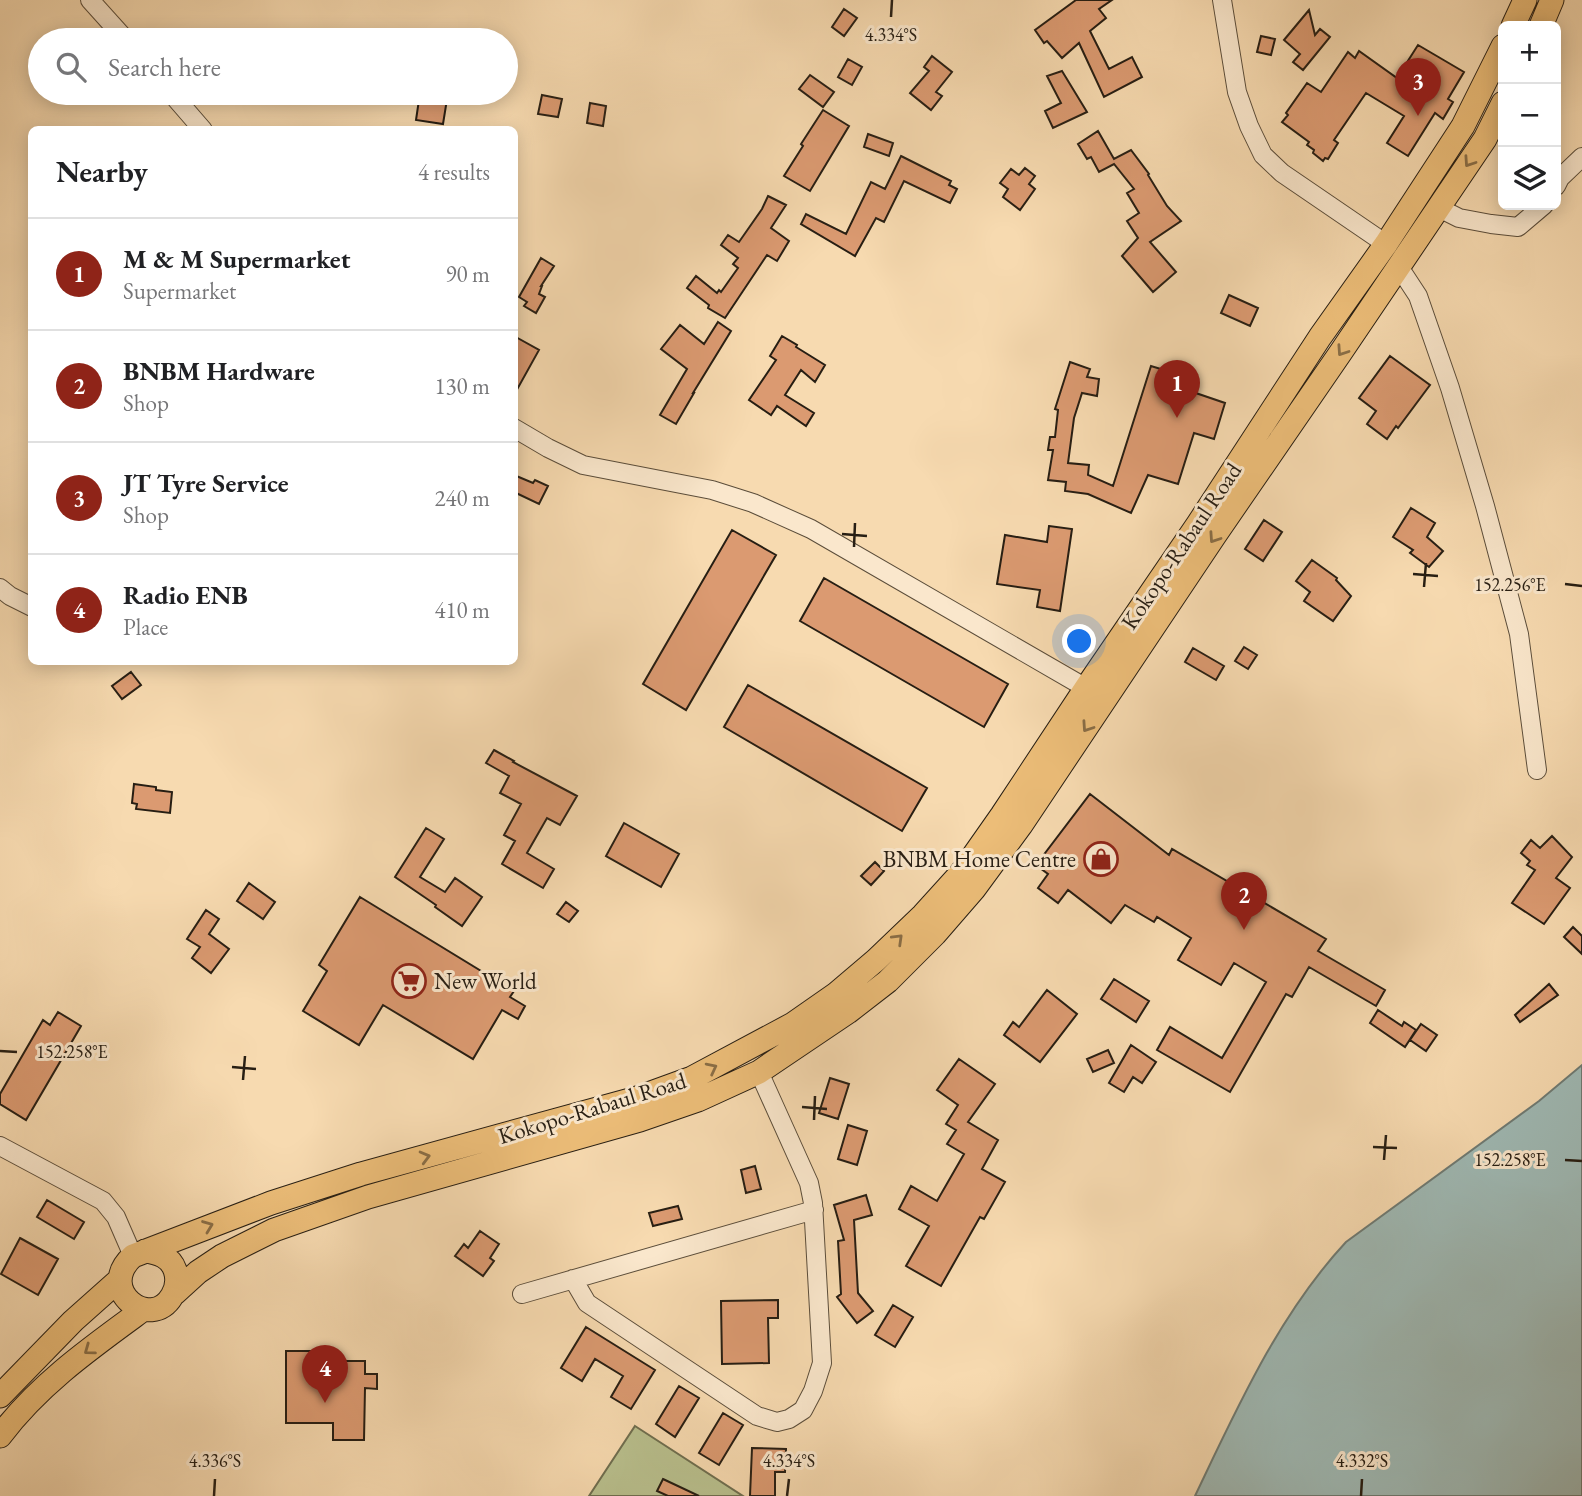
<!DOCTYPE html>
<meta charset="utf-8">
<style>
:root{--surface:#fff;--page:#f6f6f6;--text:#202124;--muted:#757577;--line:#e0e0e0;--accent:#8f2418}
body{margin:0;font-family:"EB Garamond",serif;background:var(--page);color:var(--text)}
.controls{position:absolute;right:21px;top:21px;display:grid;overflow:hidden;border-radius:10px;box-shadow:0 4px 18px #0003}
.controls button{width:63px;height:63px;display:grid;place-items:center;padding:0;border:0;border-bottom:2px solid var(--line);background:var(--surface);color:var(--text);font:35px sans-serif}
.you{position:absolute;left:1080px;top:642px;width:24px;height:24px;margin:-18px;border:5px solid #fff;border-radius:50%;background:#1a73e8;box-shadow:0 0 0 10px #1a73e833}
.badge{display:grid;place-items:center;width:46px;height:46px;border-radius:50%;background:var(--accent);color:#fff;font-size:23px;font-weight:700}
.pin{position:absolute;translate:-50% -58px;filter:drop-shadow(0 2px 4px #0008)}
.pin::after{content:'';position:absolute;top:37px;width:24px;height:21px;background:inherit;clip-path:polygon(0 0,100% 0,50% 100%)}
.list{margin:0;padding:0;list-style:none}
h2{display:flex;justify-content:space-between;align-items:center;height:91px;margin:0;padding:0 28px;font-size:30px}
h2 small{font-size:23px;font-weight:400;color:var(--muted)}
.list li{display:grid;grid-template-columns:46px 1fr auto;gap:21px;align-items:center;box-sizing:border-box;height:112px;padding:0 28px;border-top:2px solid var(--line)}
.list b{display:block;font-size:26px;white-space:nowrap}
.list p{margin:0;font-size:23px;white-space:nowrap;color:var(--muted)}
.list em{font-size:23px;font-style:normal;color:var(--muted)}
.icon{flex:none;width:38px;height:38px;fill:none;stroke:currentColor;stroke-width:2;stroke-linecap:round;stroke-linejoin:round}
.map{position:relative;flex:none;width:1582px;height:1496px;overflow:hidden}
.search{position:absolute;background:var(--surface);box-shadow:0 4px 18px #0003;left:28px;top:28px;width:490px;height:77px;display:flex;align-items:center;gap:18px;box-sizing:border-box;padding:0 24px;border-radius:38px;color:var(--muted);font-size:26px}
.panel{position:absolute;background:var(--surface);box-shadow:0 4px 18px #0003;left:28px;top:126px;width:490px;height:539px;border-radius:10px}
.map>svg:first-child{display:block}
.green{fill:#b9c08e;stroke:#706f50;stroke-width:2}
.water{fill:#9fb9b4;stroke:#6f7b74;stroke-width:2}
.building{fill:#db9a71;stroke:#271e13;stroke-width:2}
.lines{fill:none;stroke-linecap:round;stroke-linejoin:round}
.minor-casing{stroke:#5b4d3a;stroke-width:20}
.major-casing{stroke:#271e13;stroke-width:25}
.minor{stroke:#fae7cc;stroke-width:18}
.major{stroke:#ecbd78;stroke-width:23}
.oneway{stroke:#8a6e46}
.ticks{fill:none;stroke:#271e13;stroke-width:2.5}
.labels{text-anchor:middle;stroke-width:6;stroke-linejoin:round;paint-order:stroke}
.street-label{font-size:23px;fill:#271e13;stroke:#fae7cc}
.poi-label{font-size:23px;fill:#271e13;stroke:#fae7cc;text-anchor:end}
.ticks-label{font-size:18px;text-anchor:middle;fill:#271e13;stroke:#fae7cc;stroke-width:6;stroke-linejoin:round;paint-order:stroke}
</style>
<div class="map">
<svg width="1582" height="1496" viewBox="0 0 1582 1496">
<rect width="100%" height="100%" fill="#f7dab0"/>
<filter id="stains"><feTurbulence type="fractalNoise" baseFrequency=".00286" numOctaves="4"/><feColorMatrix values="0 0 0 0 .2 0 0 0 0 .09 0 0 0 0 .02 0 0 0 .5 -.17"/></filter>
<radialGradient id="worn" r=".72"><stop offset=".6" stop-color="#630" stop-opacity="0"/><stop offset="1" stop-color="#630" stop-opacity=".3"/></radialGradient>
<!-- green -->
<path class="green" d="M635,1426l108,70h-154z"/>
<!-- water -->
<path class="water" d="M1582,1065v431h-387c42,-88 84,-182 151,-254l193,-141z"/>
<!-- building -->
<path class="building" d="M1076,0h36l-13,9 7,9 -16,13 19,38 23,-12 10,20 -38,20 -25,-54 -17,15 -15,-17 -3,2 -9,-13z
M844,9l13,9 -13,18 -12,-9z
M1309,10l6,25 5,-6 10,8 -27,33 -10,-8 7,-8 -16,-14z
M1261,36l14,3 -4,16 -14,-3z
M1418,45l46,27 -16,27 5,3 -10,17 -8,-6 -27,43 -21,-13 17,-27 -38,-23 -32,47 4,3 -10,16 -3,-1 -2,3 -10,-8 1,-3 -7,-5 2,-3 -27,-20 6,-7 -2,-2 21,-30 14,9 27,-40 7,6 4,-7 38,27z
M932,56l20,16 -16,20 6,4 -11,14 -21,-17 19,-22 -5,-4z
M848,59l14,8 -10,18 -14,-8z
M1062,71l25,41 -34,16 -8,-17 16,-8 -14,-27z
M810,75l24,17 -11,15 -24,-18z
M420,93h28l-5,31 -27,-4z
M542,95l20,4 -4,18 -20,-3z
M590,103l16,3 -3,20 -16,-3z
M823,110l26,16 -39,65 -26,-15 19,-30 -2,-2z
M1098,131l16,28 17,-9 18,24 -1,1 19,31 14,15 -31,21 26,30 -23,20 -31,-36 16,-18 -11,-17 12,-8 -12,-20 7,-4 -20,-25 -15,8 -8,-15 -4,2 -9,-15z
M868,134l25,9 -4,13 -25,-9z
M901,156l50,25 -2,4 8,4 -7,14 -46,-22 -20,41 -8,-4 -21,38 -54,-32 5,-10 40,20 25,-52 14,7z
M1025,168l10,8 -6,8 6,5 -15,21 -17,-13 5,-8 -8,-6 11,-14 8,6z
M768,196l18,9 -15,23 18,13 -12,20 -10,-6 -42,63 -17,-10 1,-3 -22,-17 9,-12 21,17 2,-3 2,2 17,-24 -5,-4 5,-6 -17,-13 7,-10 11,7 23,-33z
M541,258l13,8 -13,20h1l-3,8 6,3 -9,16 -12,-7 3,-4 -8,-5z
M1229,295l29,13 -8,18 -29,-13z
M718,322l13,9 -38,62h1l-18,31 -16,-9 27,-46 -26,-20 19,-24 24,19z
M514,336l25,14 -25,45z
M782,336l15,9 -1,2 29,18 -10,17 -14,-12 -16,25 29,18 -8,13 -29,-20 -6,9 -22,-15 27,-40 -6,-4z
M1390,356l40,29 -32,43 -2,-2 -9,13 -20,-15 9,-13 -17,-13z
M1070,362l20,7 -3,8 12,2 -2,17 -15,-3 -8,25 -6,45 21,2 -1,10 25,11 38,-120 39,12 -3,12 38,13 -11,36 -20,-6 -16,51 -30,-9 -17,38 -43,-19 -23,-3 1,-9 -18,-2 5,-30h-5l2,-13h5l3,-27 -3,-1z
M514,475l19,8 2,-3 13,6 -9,18 -25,-12z
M1411,508l24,15 -8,14 16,14 -14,16 -19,-14 3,-3 -20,-13z
M1264,520l18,12 -19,29 -18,-12z
M1049,526l23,3 -12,82 -23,-4 3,-17 -43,-6 8,-49 42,7z
M732,530l44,25 -90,155 -43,-26z
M1312,560l25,18 -1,2 15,16 -18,25 -29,-20 6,-9 -14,-11z
M824,578l184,106 -24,43 -184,-106z
M1244,647l13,8 -9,14 -13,-8z
M1193,648l31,18 -8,14 -31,-18z
M131,672l10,13 -19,14 -10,-13z
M748,685l179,103 -25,43 -178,-104z
M494,750l20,11 -1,1 64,34 -17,29 -13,-7 -20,35 27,16 -11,19 -41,-24 13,-23 -11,-6 17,-31 -21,-11 9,-17 -23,-13z
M134,784l22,3v3l16,2 -2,21 -34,-4 1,-5 -5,-1z
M1090,794l79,61 3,-6 154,90 -8,12 67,39 -9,16 -67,-39 -17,30 -6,-3 -56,98 -73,-42 13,-23 52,31 44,-76 -32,-19 -13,22 -43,-25 13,-22 -34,-21 -3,5 -29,-17 -14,18 -43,-33 -10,13 -20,-15 10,-14 -12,-9z
M624,823l55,31 -18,33 -55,-31z
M426,828l18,11 -24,38 25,15 10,-14 27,19 -20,29 -27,-19 1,-2 -41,-28z
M1552,836l20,21 -16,21 14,10 -26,36 -32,-21 23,-33 -8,-5 3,-4 -9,-8 10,-13 9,8z
M875,862l9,9 -13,14 -10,-9z
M249,883l26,19 -12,17 -26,-18z
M360,897l154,94 -4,6 15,9 -7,13 -16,-9 -29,49 -90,-54 -24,40 -56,-34 24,-40 -8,-6z
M566,902l12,9 -9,11 -12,-8z
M206,910l13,9 -10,15 20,15 -18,24 -19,-15 8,-11 -13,-8z
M1573,927l9,9v18l-18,-17z
M1114,979l35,22 -13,21 -35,-23z
M1549,984l9,11 -38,27 -5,-7z
M1047,990l30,24 -37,48 -36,-27 9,-13 6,5z
M1378,1010l24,16 2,-4 12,8 -11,17 -35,-24z
M58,1012l23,14 -55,94 -26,-16v-10l43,-74 7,5z
M1421,1024l16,11 -11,16 -16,-11z
M1131,1045l25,17 -14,21 -9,-6 -9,15 -15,-9z
M1108,1050l6,13 -21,9 -6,-13z
M959,1059l36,25 -27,38 30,18 -16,29 23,13 -21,37 -4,-2 -39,69 -35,-20 23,-40 -30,-17 12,-23 26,15 27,-47 -17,-10 9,-14 -10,-6 12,-19 -21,-15z
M830,1078l19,6 -11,35 -19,-6z
M848,1125l19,6 -10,34 -19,-6z
M755,1166l6,23 -15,4 -5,-23z
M866,1195l6,20 -18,5 4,73 15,18 -16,12 -20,-26 4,-3 -3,-53 6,-1 -10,-35z
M47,1200l37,22 -10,17 -37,-22z
M678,1206l4,13 -29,7 -4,-13z
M480,1231l19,13 -9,14 4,3 -11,15 -28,-20 9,-12 4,4z
M20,1238l38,21 -20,36 -37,-21z
M778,1300v18h-10l1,45 -47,1 -1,-63z
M893,1305l20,12 -18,30 -20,-12z
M586,1327l69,43 -24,39 -20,-12 12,-21 -28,-17 -13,22 -21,-13z
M286,1351h33v10h46v13h12v15l-12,-1 -1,52h-31v-17h-47z
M679,1386l20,12 -24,39 -19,-13z
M723,1413l20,12 -24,40 -20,-12z
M752,1448l34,1 -1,23h-10v24h-25z
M663,1479l36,17h-31l-11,-5z"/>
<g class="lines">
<!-- minor casing -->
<g class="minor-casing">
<path id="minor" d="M90,0l36,40
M1222,0l15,92 12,34 14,29 19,18 104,71
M171,93l32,37
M1556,186l4,-8 22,-21
M1439,208l20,10 32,6 27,3 26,-22
M1399,267l19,29 32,92 35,118 34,128 18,136
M514,428l34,20 35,17 129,25 41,13 58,26 275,159
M0,588l10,8 22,11
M0,1146l103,55 13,16 17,39
M573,1279l14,24 170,113 20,6 12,-3 14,-9 10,-19 9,-28 -9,-160 -4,-20 -50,-111
M522,1294l292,-84"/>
</g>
<!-- major casing -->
<g class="major-casing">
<path id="major" d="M1513,26l12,-26
M1541,26l11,-26
M145,1251c13,2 25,5 30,19 3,9 2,18 -3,26 -21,36 -77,-6 -39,-40l138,-53 90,-29 276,-76 55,-20 101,-54 43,-30 40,-34 47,-45 39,-43 40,-57 84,-127 112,-164 122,-187 66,-93 77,-118 40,-80
M175,1293l23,-21 24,-16 52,-26 94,-33 272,-77 58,-20 61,-28 89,-60 40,-31 47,-47 39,-45 47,-64 194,-290 126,-183 144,-213 18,-36
M0,1396l73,-75 46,-41
M0,1436c39,-52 92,-89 144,-127"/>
</g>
<!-- minor -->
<use href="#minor" class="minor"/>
<!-- major -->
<use href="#major" class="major"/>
</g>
<!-- one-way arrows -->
<defs><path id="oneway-chevron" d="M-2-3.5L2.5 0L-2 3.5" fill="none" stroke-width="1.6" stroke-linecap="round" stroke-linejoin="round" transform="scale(1.75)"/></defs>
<g class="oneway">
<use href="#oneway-chevron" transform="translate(1469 162) rotate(124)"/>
<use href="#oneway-chevron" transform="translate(1342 351) rotate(124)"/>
<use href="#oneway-chevron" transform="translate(1214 538) rotate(124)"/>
<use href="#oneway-chevron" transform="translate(1087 727) rotate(124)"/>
<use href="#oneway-chevron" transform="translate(898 939) rotate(-44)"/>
<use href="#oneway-chevron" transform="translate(712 1068) rotate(-27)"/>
<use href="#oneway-chevron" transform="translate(425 1157) rotate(-15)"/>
<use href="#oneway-chevron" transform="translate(208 1226) rotate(-21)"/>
<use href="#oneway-chevron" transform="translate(89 1350) rotate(144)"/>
</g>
<!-- ticks -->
<path class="ticks" d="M891,17l1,-17M842,534l25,2M854,547l1,-24M1413,574l25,2M1565,584l17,2M1424,587l2,-24M0,1051l17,1M232,1067l24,2M243,1080l2,-24M802,1107l25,2M814,1120l1,-24M1373,1147l24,1M1384,1160l2,-25M1565,1160l17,1M214,1496l1,-17M787,1496l2,-17M1361,1496l1,-17"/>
<!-- icons -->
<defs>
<g id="shop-ring" transform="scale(1.75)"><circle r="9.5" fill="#fae7cc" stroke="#8f2418" stroke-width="1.5"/><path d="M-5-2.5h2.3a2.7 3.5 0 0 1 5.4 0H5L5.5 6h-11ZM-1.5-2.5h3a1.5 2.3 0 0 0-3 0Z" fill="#8f2418"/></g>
<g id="supermarket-ring" transform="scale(1.75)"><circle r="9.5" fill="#fae7cc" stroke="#8f2418" stroke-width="1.5"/><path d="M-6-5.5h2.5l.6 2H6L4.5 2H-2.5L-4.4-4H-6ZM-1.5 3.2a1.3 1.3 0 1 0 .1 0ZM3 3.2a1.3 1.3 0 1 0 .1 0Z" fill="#8f2418"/></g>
</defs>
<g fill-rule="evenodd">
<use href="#shop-ring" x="1101" y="859"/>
<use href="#supermarket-ring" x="409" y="981"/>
</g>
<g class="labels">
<!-- street labels -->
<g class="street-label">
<text transform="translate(1181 546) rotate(-56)" y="8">Kokopo-Rabaul Road</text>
<text transform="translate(592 1108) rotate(-17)" y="8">Kokopo-Rabaul Road</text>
</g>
<!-- poi labels -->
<g class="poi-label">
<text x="1076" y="867">BNBM Home Centre</text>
<text x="434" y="989" text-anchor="start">New World</text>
</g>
</g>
<g class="ticks-label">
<text x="891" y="41">4.334°S</text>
<text x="1510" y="591">152.256°E</text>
<text x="72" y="1058">152.258°E</text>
<text x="1510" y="1166">152.258°E</text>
<text x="215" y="1467">4.336°S</text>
<text x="789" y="1467">4.334°S</text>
<text x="1362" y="1467">4.332°S</text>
</g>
<rect width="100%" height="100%" filter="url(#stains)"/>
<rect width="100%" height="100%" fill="url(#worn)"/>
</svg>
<div class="controls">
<button>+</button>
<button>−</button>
<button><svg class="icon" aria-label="layers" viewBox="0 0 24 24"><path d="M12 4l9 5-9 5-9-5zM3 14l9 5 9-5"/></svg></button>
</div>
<div class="you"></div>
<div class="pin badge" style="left:1177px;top:418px">1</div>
<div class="pin badge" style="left:1244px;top:930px">2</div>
<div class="pin badge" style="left:1418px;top:116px">3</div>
<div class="pin badge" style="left:325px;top:1403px">4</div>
<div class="search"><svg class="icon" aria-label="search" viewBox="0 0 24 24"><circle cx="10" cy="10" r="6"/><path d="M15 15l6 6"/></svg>Search here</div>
<section class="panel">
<h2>Nearby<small>4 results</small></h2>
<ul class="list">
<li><span class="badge">1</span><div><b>M &amp; M Supermarket</b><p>Supermarket</p></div><em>90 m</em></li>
<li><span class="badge">2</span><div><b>BNBM Hardware</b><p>Shop</p></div><em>130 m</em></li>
<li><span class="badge">3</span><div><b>JT Tyre Service</b><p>Shop</p></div><em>240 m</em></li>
<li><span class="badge">4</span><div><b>Radio ENB</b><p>Place</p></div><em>410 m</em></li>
</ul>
</section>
</div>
